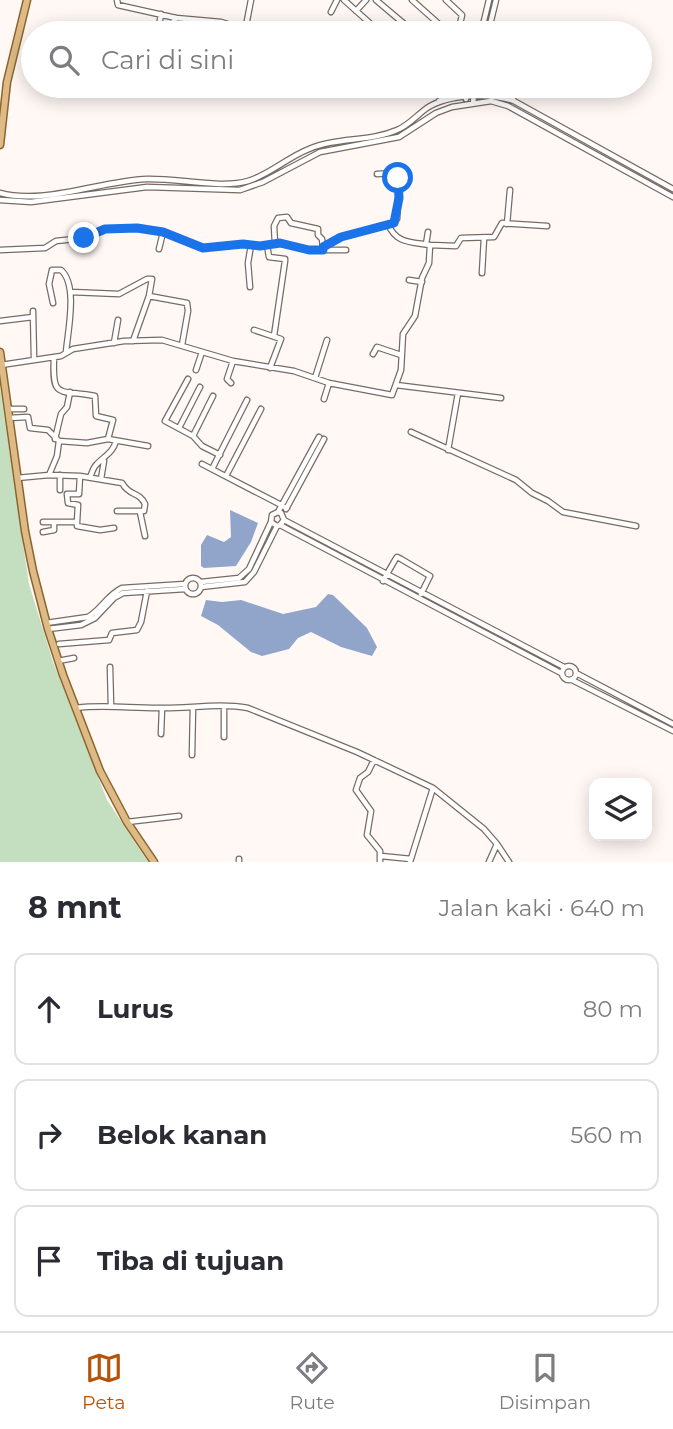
<!DOCTYPE html>
<html lang="id">
<meta charset="utf-8">
<style>
:root{--surface:#fff;--page:#f2f2f3;--text:#2b2b33;--muted:#7c7c81;--line:#e1e1e2;--accent:#b45309}
body{margin:0;font-family:Montserrat,sans-serif;background:var(--page);color:var(--text)}
.controls{position:absolute;right:21px;bottom:21px;display:grid;overflow:hidden;border-radius:14px;box-shadow:0 4px 18px #0003}
.controls button{width:63px;height:63px;display:grid;place-items:center;padding:0;border:0;border-bottom:2px solid var(--line);background:var(--surface);color:var(--text);font:35px sans-serif}
.stop{position:absolute;width:21px;height:21px;margin:-16px;border:5px solid #1a73e8;border-radius:50%;background:#fff}
.stop.end{background:#1a73e8;border-color:#fff;box-shadow:0 2px 7px #0008}
.list{margin:0;padding:0;list-style:none}
h2{display:flex;justify-content:space-between;align-items:center;height:91px;margin:0;padding:0 28px;font-size:30px}
h2 small{font-size:23px;font-weight:400;color:var(--muted)}
.list li{display:grid;grid-template-columns:46px 1fr auto;gap:21px;align-items:center;box-sizing:border-box;height:112px;margin:0 14px 14px;padding:0 14px;border:2px solid var(--line);border-radius:14px}
.list b{display:block;font-size:26px;white-space:nowrap}
.list em{font-size:23px;font-style:normal;color:var(--muted)}
.icon{flex:none;width:38px;height:38px;fill:none;stroke:currentColor;stroke-width:2;stroke-linecap:round;stroke-linejoin:round}
.map{position:relative;flex:none;width:673px;height:862px;overflow:hidden}
.search{position:absolute;background:var(--surface);box-shadow:0 4px 18px #0003;left:21px;right:21px;top:21px;height:77px;display:flex;align-items:center;gap:18px;box-sizing:border-box;padding:0 24px;border-radius:38px;color:var(--muted);font-size:26px}
.sheet{height:469px;background:var(--surface)}
nav{display:flex;justify-content:space-around;align-items:center;box-sizing:border-box;height:98px;border-top:2px solid var(--line);background:var(--surface);font-size:19px;color:var(--muted)}
nav a{display:grid;justify-items:center;gap:4px}
nav .on{color:var(--accent)}
.map>svg:first-child{display:block}
.green{fill:#c3dfbf}
.water{fill:#91a4c9}
.lines{fill:none;stroke-linecap:round;stroke-linejoin:round}
.minor-casing{stroke:#786b64;stroke-width:7}
.major-casing{stroke:#8d652c;stroke-width:9}
.minor{stroke:#fff;stroke-width:4.5}
.major{stroke:#ddba86;stroke-width:6}
.route{stroke:#1a73e8;stroke-width:9}
</style>
<div class="map">
<svg width="673" height="862" viewBox="0 0 673 862">
<rect width="100%" height="100%" fill="#fff8f5"/>
<!-- green -->
<path class="green" d="M0,387l29,197 24,78 54,138 41,62h-148z"/>
<!-- water -->
<path class="water" d="M230,510l28,13 -7,19 -15,24 -32,2 -3,-2v-21l6,-10 17,7 7,-5z
M328,594l5,1 34,33 10,19 -5,9 -31,-9 -30,-15 -13,6 -9,11 -27,7 -11,-4 -33,-27 -17,-9 5,-16 16,2 19,-2 42,14 33,-7z"/>
<g class="lines">
<!-- minor casing -->
<g class="minor-casing">
<path id="minor" d="M117,0l1,5 58,13 45,4 35,11
M344,0l37,33
M376,0l39,33
M412,0l37,33
M446,0l16,15 -4,18
M356,11l10,-11
M331,12l6,-12
M245,31l6,-31
M154,33l5,-7 2,-12
M165,33l11,-15
M481,33l8,-33
M488,33l8,-33
M490,86l16,7 7,6
M466,99l3,-13
M439,101l24,-15
M473,103l2,-17
M377,174l18,-1 4,10 -2,36 -3,4 -6,1
M0,193c44,12 100,-12 147,-14 30,-1 74,10 101,2 21,-6 40,-24 61,-32 28,-12 60,-7 88,-19 11,-4 20,-15 30,-22 21,-14 64,-15 87,-7l159,88
M0,200l31,2 116,-15 93,3 23,-8 57,-30 79,-15 37,-24 16,-6 39,-6 17,5 165,91
M507,224l3,-34
M275,244l-1,-18 4,-8 9,-1 4,6 27,6v6l4,4 1,9
M426,244l2,-12
M267,245l2,12 16,2v2l-11,75
M430,245l26,1 5,-8 33,-1 8,-14 45,3
M159,249l4,-17
M0,250l45,-2 11,-7 28,-3 21,-9 32,-1 26,4 40,16 40,-4 17,2 20,-3 29,7h37
M482,273l2,-35
M409,280l13,2
M250,287l-2,-24 3,-18
M71,292l48,2 28,-15h5l-3,17 -16,45
M149,296l38,7 1,8 -6,34
M53,303l-4,-19 3,-14h9c17,15 7,60 5,82
M33,311l1,48
M0,321l33,-4
M254,330l27,9 -11,29
M114,343l4,-23
M373,354l4,-7 24,8
M54,357c-2,43 4,32 41,39l1,20 17,4 -5,19
M1,365l60,-9 12,-7 51,-8 38,-1 71,21 61,10 35,12 63,12 9,-25 2,-36 12,-18 7,-38 7,-15 1,-18c-18,-3 -34,-1 -42,-21l-47,13 -18,10
M196,370l6,-18
M315,378l12,-38
M188,379l-23,42 28,15 9,10 18,9
M231,383l-4,-4 6,-18
M396,385l105,13
M324,399l5,-16
M8,409h16
M9,418l19,-1 2,11 18,2 11,11
M179,428l21,-41
M411,432l105,48 16,13 16,8 15,11 73,14
M193,436l20,-40
M55,439l6,-25 6,-7 3,-15
M448,450l10,-57
M202,464l85,44
M212,469l35,-69
M49,475l8,-19 2,-15 28,2 21,-4 40,7
M226,476l35,-67
M90,477c2,-4 3,-9 6,-12 8,-9 17,-12 20,-24
M17,478l32,-3 31,1 42,7c8,14 17,8 23,21l-1,7h-27
M101,479l3,-18
M60,490v-15
M286,509l38,-70
M140,512l5,24
M278,512l3,1 3,7 -4,5 -3,1 -6,-4 1,-7 6,-3 41,-75
M284,520l280,147
M43,522h34l1,-17 -10,-2 -1,-9h12l1,-18
M77,522v4l23,4 14,-2
M280,525l281,148
M43,532l11,-2v-8
M185 586a8 8 0 1 1 16 0a8 8 0 1 1-16 0Z
M383,581l12,-21 2,-3 4,2 29,17 -9,18
M201,582l38,-4 10,-9 22,-47
M201,587l44,-5 9,-10 23,-46
M46,623l42,-6c13,-7 19,-22 34,-29l63,-4
M48,629l33,-4 14,-7 19,-20 9,-5 62,-4
M59,644l50,-4 3,-7 25,-3 4,-8 6,-31
M58,661l16,-3
M562 673a7 7 0 1 1 14 0a7 7 0 1 1-14 0Z
M110,667l1,39
M576,673l97,51
M572,680l101,51
M76,708c30,-4 59,1 89,0 27,0 56,-5 83,0l109,44 76,36 51,41 13,15 12,18
M161,734l1,-26
M224,737v-31
M192,755l1,-48
M374,760l-6,12 -8,6 -4,12 15,21 -4,24 13,16v11
M127,822l52,-6
M381,856l30,3
M239,859v3
M410,862l23,-74
M489,862l8,-18"/>
</g>
<!-- major casing -->
<g class="major-casing">
<path id="major" d="M0,145l7,-63 20,-82
M0,352l25,179 8,40 15,58 15,46 37,96 27,51 27,40"/>
</g>
<!-- minor -->
<use href="#minor" class="minor"/>
<!-- major -->
<use href="#major" class="major"/>
</g>
<g class="lines">
<!-- route -->
<path class="route" d="M84,238l21,-9 32,-1 26,4 40,16 40,-4 17,2 20,-3 29,7h14v-3l18,-10 53,-14 5,-25 -1,-20"/>
</g>
</svg>
<div class="controls">
<button><svg class="icon" aria-label="layers" viewBox="0 0 24 24"><path d="M12 4l9 5-9 5-9-5zM3 14l9 5 9-5"/></svg></button>
</div>
<div class="stop" style="left:398px;top:178px"></div>
<div class="stop end" style="left:84px;top:238px"></div>
<div class="search"><svg class="icon" aria-label="search" viewBox="0 0 24 24"><circle cx="10" cy="10" r="6"/><path d="M15 15l6 6"/></svg>Cari di sini</div>
</div>
<section class="sheet">
<h2>8 mnt<small>Jalan kaki · 640 m</small></h2>
<ul class="list">
<li><svg class="icon" aria-label="ahead" viewBox="0 0 24 24"><path d="M12 20V5M6 11l6-6 6 6"/></svg><div><b>Lurus</b></div><em>80 m</em></li>
<li><svg class="icon" aria-label="right" viewBox="0 0 24 24"><path d="M7 20v-9h11M14 6l5 5-5 5"/></svg><div><b>Belok kanan</b></div><em>560 m</em></li>
<li><svg class="icon" aria-label="arrive" viewBox="0 0 24 24"><path d="M6 21V4h12l-3 4 3 4H6"/></svg><div><b>Tiba di tujuan</b></div></li>
</ul>
</section>
<nav>
<a class="on"><svg class="icon" aria-label="map" viewBox="0 0 24 24"><path d="M3 6l6-2 6 2 6-2v14l-6 2-6-2-6 2zM9 4v14M15 6v14"/></svg>Peta</a>
<a><svg class="icon" aria-label="directions" viewBox="0 0 24 24"><path d="M12 3l9 9-9 9-9-9zM9 14v-3h6M13 9l2 2-2 2"/></svg>Rute</a>
<a><svg class="icon" aria-label="saved" viewBox="0 0 24 24"><path d="M7 4h10v16l-5-4-5 4z"/></svg>Disimpan</a>
</nav>
